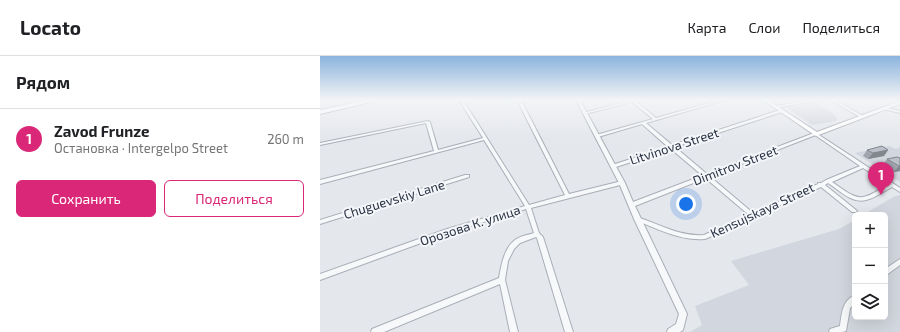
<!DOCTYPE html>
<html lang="ru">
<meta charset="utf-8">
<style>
:root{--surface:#fff;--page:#f2f2f2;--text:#202124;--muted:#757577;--line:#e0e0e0;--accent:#db2777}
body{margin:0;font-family:"Exo 2",sans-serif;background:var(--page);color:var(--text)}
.controls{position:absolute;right:12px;bottom:12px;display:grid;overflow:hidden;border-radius:6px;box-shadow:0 4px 16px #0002}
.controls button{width:36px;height:36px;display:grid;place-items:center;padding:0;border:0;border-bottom:1px solid var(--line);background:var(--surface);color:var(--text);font:20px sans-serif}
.you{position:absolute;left:366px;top:148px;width:14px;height:14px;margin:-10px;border:3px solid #fff;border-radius:50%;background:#1a73e8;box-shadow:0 0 0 6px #1a73e833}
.badge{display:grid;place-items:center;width:26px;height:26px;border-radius:50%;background:var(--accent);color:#fff;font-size:13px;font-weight:700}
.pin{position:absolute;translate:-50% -33px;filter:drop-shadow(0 1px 2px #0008)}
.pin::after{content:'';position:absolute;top:21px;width:14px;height:12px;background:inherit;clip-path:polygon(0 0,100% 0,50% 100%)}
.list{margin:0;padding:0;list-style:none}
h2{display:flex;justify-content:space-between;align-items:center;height:52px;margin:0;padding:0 16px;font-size:17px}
h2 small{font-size:13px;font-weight:400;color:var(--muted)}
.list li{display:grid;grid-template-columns:26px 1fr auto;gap:12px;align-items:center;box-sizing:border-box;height:60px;padding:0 16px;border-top:1px solid var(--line)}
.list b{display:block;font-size:15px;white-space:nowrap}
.list p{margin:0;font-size:13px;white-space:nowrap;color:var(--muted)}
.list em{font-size:13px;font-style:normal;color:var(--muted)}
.actions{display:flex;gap:8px;padding:12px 16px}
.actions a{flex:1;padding:9px 0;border:1px solid var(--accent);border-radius:6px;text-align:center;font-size:14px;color:var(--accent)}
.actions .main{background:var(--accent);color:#fff}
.icon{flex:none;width:22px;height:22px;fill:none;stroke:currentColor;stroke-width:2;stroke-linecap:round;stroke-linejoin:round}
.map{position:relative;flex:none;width:580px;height:276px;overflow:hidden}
header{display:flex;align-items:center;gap:24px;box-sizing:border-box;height:56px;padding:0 20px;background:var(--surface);border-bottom:1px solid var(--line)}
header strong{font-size:19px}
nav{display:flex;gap:22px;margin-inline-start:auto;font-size:14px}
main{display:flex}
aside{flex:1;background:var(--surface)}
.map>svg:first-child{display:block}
.built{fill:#d2d6de}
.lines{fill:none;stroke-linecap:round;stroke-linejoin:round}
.minor-casing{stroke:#a9aeb7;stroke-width:2}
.tertiary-casing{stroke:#a9aeb7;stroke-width:2}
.secondary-casing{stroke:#a9aeb7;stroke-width:2}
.primary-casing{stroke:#a3abb8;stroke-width:2}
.minor{fill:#f7f8fa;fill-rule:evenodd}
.tertiary{fill:#f7f8fa;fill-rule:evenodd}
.secondary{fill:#fff;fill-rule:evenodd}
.primary{fill:#fff;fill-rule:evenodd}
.wall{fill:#a1a5ae}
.shaded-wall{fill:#83868d}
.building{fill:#bbc0ca;stroke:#83868d}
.labels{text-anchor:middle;stroke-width:4;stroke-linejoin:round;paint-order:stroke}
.street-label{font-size:13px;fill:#2b3445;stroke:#f4f6f9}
</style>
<header>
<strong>Locato</strong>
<nav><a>Карта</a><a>Слои</a><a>Поделиться</a></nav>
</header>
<main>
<aside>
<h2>Рядом<small></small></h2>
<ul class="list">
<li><span class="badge">1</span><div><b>Zavod Frunze</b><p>Остановка · Intergelpo Street</p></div><em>260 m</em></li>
</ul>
<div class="actions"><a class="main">Сохранить</a><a>Поделиться</a></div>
</aside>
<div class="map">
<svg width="580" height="276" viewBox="0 0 580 276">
<rect width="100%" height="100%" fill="#e4e7ec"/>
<!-- built -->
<path class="built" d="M496,47l15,9 6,6 -1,3 -24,4 -25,-17z
M569,90l7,3 4,-2v35l-45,-29z
M580,139v137h-210l12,-7 -7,-19 54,-21 -18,-24 108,-32 16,-9v97h30v-102h-22l30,-18z"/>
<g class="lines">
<!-- minor casing -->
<g class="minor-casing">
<path id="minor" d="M139,44h4l66,105 36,-10 -48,-95h4l48,94 53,-13 2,2v1l-93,24 8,25 4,4 30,95h-8l-28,-94 -1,-1 -16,6 -6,6 -6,12 -3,19 13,52h-8l-10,-48 -116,48h-13l1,-3 127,-51c2,-12 5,-30 16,-38 5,-4 13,-5 19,-7l-8,-24 -75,23 -131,48v-6l127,-45 78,-23 -41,-66 -164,44v-4l114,-29 -8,-28 -106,22v-2l108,-22 2,1 8,28 45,-12z
M312,44h7l-3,1 20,17 64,-18h6l-80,23 26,22 108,-35h2v2l-107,35 78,66 65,-29v-1h3l5,-3 34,-14 -45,-31 -1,-1 2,-1 84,55v4l-8,-5c-8,4 -17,11 -26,13 -14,4 -27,-10 -38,-17l-3,2 31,25 1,1 -1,1h-4l-31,-25 -116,52c-25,2 -47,-10 -70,-19l-1,-1 1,-1 2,-1c22,7 43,20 67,18l45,-20 -78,-66 -55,18h-4v-2l56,-18 -26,-23 -44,13h-2v-2l57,-16 -21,-17 -47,12 -2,-1zM543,112l26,17c-8,3 -18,11 -26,12 -10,2 -23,-10 -31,-15z
M493,44h9l-46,8 -2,-1 2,-1z
M510,44h5l28,16 -3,1z
M563,51l17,4v2l-17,-4z
M145,119h4v2l-149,47v-4z
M580,203v6l-15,11v-7z
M535,239v8l-5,5 -4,23 -4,1h-13l1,-3 10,-3c2,-13 2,-25 15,-31z"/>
</g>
<!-- tertiary casing -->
<g class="tertiary-casing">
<path id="tertiary" d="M256,44h4l45,83 8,19 181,-69h2l2,1 -183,72 52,108 -4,16 -3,2h-13l1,-3 8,-5 3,-10 -45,-95 -15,-36z"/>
</g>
<!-- secondary casing -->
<g class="secondary-casing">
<path id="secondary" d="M443,44h5l49,32 83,-31v3l-84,32z"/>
</g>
<!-- primary casing -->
<g class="primary-casing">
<path id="primary" d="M48,44h11l-59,14v-4z"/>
</g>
<!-- minor -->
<use href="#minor" class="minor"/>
<!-- tertiary -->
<use href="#tertiary" class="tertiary"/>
<!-- secondary -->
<use href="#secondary" class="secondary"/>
<!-- primary -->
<use href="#primary" class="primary"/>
</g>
<!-- wall -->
<path class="wall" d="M547,94h21l-4,6 -16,3 -5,-3z
M580,102v13l-6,1 -11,-7 4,-6z"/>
<!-- shaded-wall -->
<path class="shaded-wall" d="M568,94l-4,6 -16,3 5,-6z
M579,110h1v5l-6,1z"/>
<!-- building -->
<path class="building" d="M562,90l6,4 -15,3 -6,-3z
M577,101l3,1v8h-1l-12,-7z"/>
<!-- sky -->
<linearGradient id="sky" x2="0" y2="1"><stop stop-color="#8bb4dd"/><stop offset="0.53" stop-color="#f3f4f6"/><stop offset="1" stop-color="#f3f4f6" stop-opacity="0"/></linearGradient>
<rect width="580" height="83" fill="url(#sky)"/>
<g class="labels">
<!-- street labels -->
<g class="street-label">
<text transform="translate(354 90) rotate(-18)" y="5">Litvinova Street</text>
<text transform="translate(415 109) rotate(-21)" y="5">Dimitrov Street</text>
<text transform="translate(74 143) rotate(-17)" y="5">Chuguevskiy Lane</text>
<text transform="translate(442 154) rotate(-25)" y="5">Kensujskaya Street</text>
<text transform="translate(150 169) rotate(-18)" y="5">Орозова К. улица</text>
</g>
</g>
</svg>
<div class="controls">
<button>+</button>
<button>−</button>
<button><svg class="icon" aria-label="layers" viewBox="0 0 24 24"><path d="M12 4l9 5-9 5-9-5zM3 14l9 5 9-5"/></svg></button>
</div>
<div class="you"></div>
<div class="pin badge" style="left:561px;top:139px">1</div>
</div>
</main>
